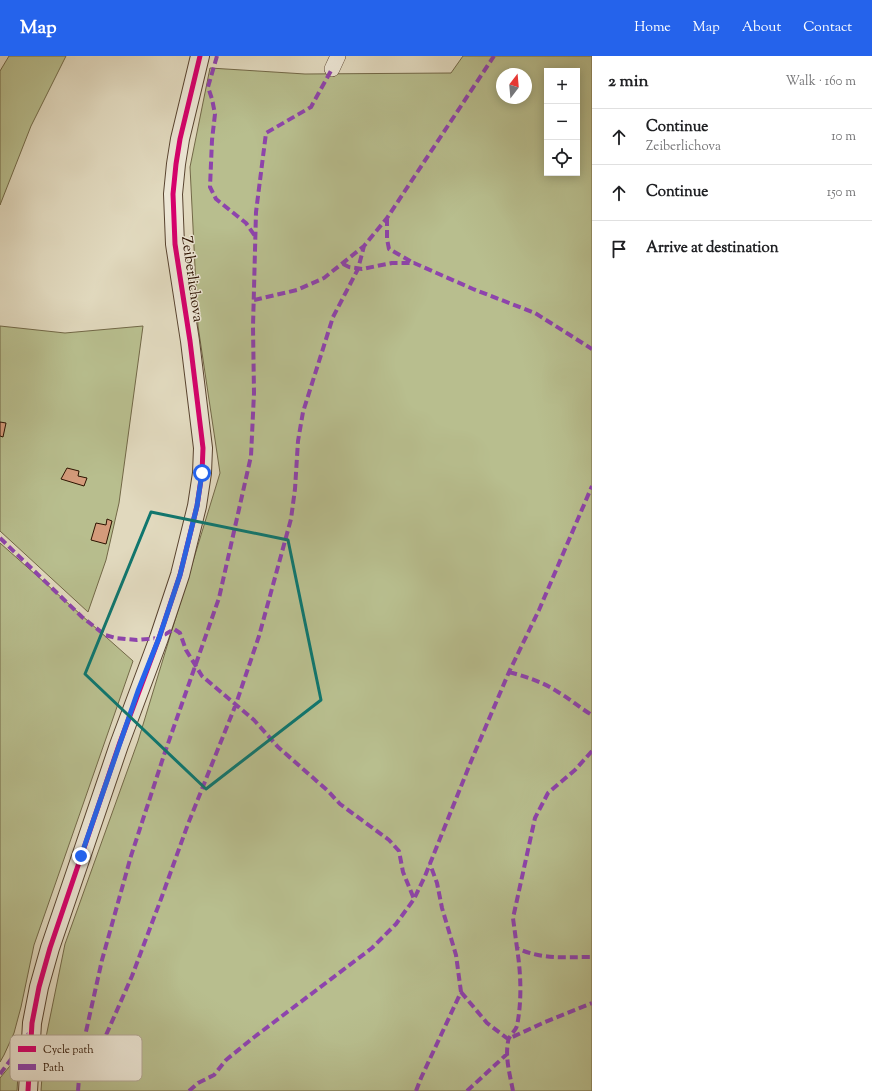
<!DOCTYPE html>
<meta charset="utf-8">
<style>
:root{--surface:#fff;--page:#f6f6f6;--text:#202124;--muted:#757577;--line:#e0e0e0;--accent:#2563eb}
body{margin:0;font-family:"Sorts Mill Goudy",serif;background:var(--page);color:var(--text)}
.controls{position:absolute;right:12px;top:12px;display:grid;overflow:hidden;border-radius:0px;box-shadow:0 2px 10px #0003}
.controls button{width:36px;height:36px;display:grid;place-items:center;padding:0;border:0;border-bottom:1px solid var(--line);background:var(--surface);color:var(--text);font:20px sans-serif}
.compass{position:absolute;left:496px;top:12px;width:36px;height:36px;border-radius:50%;background:var(--surface);box-shadow:0 2px 10px #0003;rotate:16deg}
.stop{position:absolute;width:12px;height:12px;margin:-9px;border:3px solid #2563eb;border-radius:50%;background:#fff}
.stop.end{background:#2563eb;border-color:#fff;box-shadow:0 1px 4px #0008}
.list{margin:0;padding:0;list-style:none}
h2{display:flex;justify-content:space-between;align-items:center;height:52px;margin:0;padding:0 16px;font-size:17px}
h2 small{font-size:13px;font-weight:400;color:var(--muted)}
.list li{display:grid;grid-template-columns:26px 1fr auto;gap:12px;align-items:center;box-sizing:border-box;height:56px;padding:0 16px;border-top:1px solid var(--line)}
.list b{display:block;font-size:15px;white-space:nowrap}
.list p{margin:0;font-size:13px;white-space:nowrap;color:var(--muted)}
.list em{font-size:13px;font-style:normal;color:var(--muted)}
.icon{flex:none;width:22px;height:22px;fill:none;stroke:currentColor;stroke-width:2;stroke-linecap:round;stroke-linejoin:round}
.map{position:relative;flex:none;width:592px;height:1035px;overflow:hidden}
header{display:flex;align-items:center;gap:24px;box-sizing:border-box;height:56px;padding:0 20px;background:var(--accent);color:#fff}
header strong{font-size:19px}
nav{display:flex;gap:22px;margin-inline-start:auto;font-size:14px}
main{display:flex}
aside{flex:1;background:var(--surface)}
.map>svg:first-child{display:block}
.green{fill:#b8be8e;stroke:#726847;fill-rule:evenodd}
.building{fill:#d49b7b;stroke:#2c1200}
.lines{fill:none;stroke-linecap:round;stroke-linejoin:round}
.minor-casing{stroke:#594430;stroke-width:16}
.tertiary-casing{stroke:#594430;stroke-width:20}
.minor{stroke:#ece6d5;stroke-width:15}
.tertiary{stroke:#ece6d5;stroke-width:18}
.quiet{stroke:#8e44ad;stroke-width:4;stroke-dasharray:8 4;stroke-linecap:butt}
.cycleway-casing{stroke:#ece6d5;stroke-width:8}
.cycleway{stroke:#d6006c;stroke-width:5}
.route{stroke:#2563eb;stroke-width:5}
.marked{fill:none;stroke:#0f766e;stroke-width:3;stroke-linejoin:round}
.labels{text-anchor:middle;stroke-width:3;stroke-linejoin:round;paint-order:stroke}
.street-label{font-size:15px;fill:#2c1200;stroke:#ece6d5}
.key{fill:#ece6d5;stroke:#b2a695;stroke-width:1}
.key-label{font-size:11px;fill:#2c1200}
</style>
<header>
<strong>Map</strong>
<nav><a>Home</a><a>Map</a><a>About</a><a>Contact</a></nav>
</header>
<main>
<div class="map">
<svg width="592" height="1035" viewBox="0 0 592 1035">
<rect width="100%" height="100%" fill="#e1d9be"/>
<filter id="stains"><feTurbulence type="fractalNoise" baseFrequency=".005" numOctaves="4"/><feColorMatrix values="0 0 0 0 .2 0 0 0 0 .09 0 0 0 0 .02 0 0 0 .5 -.17"/></filter>
<radialGradient id="worn" r=".72"><stop offset=".6" stop-color="#630" stop-opacity="0"/><stop offset="1" stop-color="#630" stop-opacity=".3"/></radialGradient>
<!-- green -->
<path class="green" d="M9,0h57l-35,70 -31,79v-134z
M463,0h129v1035h-551l3,-44 21,-103 73,-203 82,-268 -22,-147 -8,-159 20,-99 95,6 146,-1zM547,15h30v102h-30zM502,18h24v24h-24z
M0,270l65,7 78,-7 -24,177 -13,57 -18,52 -88,-81z
M0,487l133,118 -99,284 -13,62 -7,26 -10,22 -4,7z
M19,1001l-2,34h-17v-13l14,-17z"/>
<!-- building -->
<path class="building" d="M0,366l6,1 -3,14 -3,-1z
M67,412l12,3 -1,5 9,2 -3,8 -23,-7z
M107,463l5,2 -6,23 -15,-4 5,-17 10,2z"/>
<g class="lines">
<!-- minor casing -->
<g class="minor-casing">
<path id="minor" d="M332,13l6,-13"/>
</g>
<!-- tertiary casing -->
<g class="tertiary-casing">
<path id="tertiary" d="M28,1035l4,-68 7,-36 11,-39 69,-203 40,-107 21,-63 17,-69 5,-33 1,-25 -13,-107 -15,-97 -2,-50 3,-30 4,-25 20,-83"/>
</g>
<!-- minor -->
<use href="#minor" class="minor"/>
<!-- tertiary -->
<use href="#tertiary" class="tertiary"/>
<!-- quiet -->
<path class="quiet" d="M217,0l-9,31 4,12 3,15 -3,26 -2,47 6,12 30,24 9,13
M387,162v21l2,10 23,13
M343,208l6,3 13,2 30,-6h22l59,26 62,24 57,36
M254,244l43,-10 27,-12 40,-32 23,-28 107,-162
M0,482l82,79 23,18 11,3 21,2 22,-2 15,-9 6,4 6,17 16,26 52,44 24,27 50,44 12,13 49,36 10,11 4,21 11,27
M509,616c18,5 34,10 49,20 12,7 22,16 34,23
M592,695l-17,19 -27,23 -13,25 -22,100 4,30c25,12 48,9 75,9
M461,936l26,31 21,16 37,-17 47,-19
M79,1017l17,-15 36,-82 29,-77 27,-75 48,-120 23,-68 32,-117 4,-30 3,-48 5,-29 30,-95 25,-48 6,-23
M0,1018l21,-28 8,-13
M78,1035l2,-25 3,-21 19,-85 29,-104 33,-101 55,-157 32,-142 3,-63 -1,-66 3,-115 10,-79 45,-26 21,-38
M189,1035l9,-8 16,-8 12,-15 27,-22 119,-90 24,-24 18,-25 11,-23 47,-117 37,-87 30,-62 53,-124
M416,1035l5,-13 40,-86 -5,-37 -14,-47 -5,-25 -7,-19
M467,1035l40,-37
M513,1035c-3,-16 -8,-33 -5,-49 0,-6 7,-10 9,-16 5,-26 4,-52 0,-78"/>
<!-- cycleway casing -->
<g class="cycleway-casing">
<path id="cycleway" d="M28,1035l4,-68 7,-36 11,-39 69,-203 40,-107 21,-63 17,-69 5,-33 1,-25 -13,-107 -15,-97 -2,-50 3,-30 4,-25 20,-83"/>
</g>
<!-- cycleway -->
<use href="#cycleway" class="cycleway"/>
</g>
<g class="lines">
<!-- route -->
<path class="route" d="M81,800l57,-165 21,-53 21,-63 17,-69 5,-33"/>
</g>
<!-- marked area -->
<path class="marked" d="M151,456l137,28 33,160 -115,89 -121,-115z"/>
<g class="labels">
<!-- street labels -->
<g class="street-label">
<text transform="translate(193 223) rotate(82)" y="5">Zeiberlichova</text>
</g>
</g>
<!-- legend -->
<rect x="10" y="979" width="132" height="46" rx="6" class="key"/>
<rect x="18" y="990" width="18" height="6" fill="#d6006c"/>
<rect x="18" y="1008" width="18" height="6" fill="#8e44ad"/>
<g class="key-label">
<text x="43" y="997">Cycle path</text>
<text x="43" y="1015">Path</text>
</g>
<rect width="100%" height="100%" filter="url(#stains)"/>
<rect width="100%" height="100%" fill="url(#worn)"/>
</svg>
<div class="controls">
<button>+</button>
<button>−</button>
<button><svg class="icon" aria-label="locate" viewBox="0 0 24 24"><circle cx="12" cy="12" r="6"/><path d="M12 2v4M12 18v4M2 12h4M18 12h4"/></svg></button>
</div>
<svg class="compass" viewBox="-18 -18 36 36"><path d="M0-13l5 13h-10z" fill="#e53935"/><path d="M0 13l5-13h-10z" fill="#757577"/></svg>
<div class="stop" style="left:202px;top:417px"></div>
<div class="stop end" style="left:81px;top:800px"></div>
</div>
<aside>
<h2>2 min<small>Walk · 160 m</small></h2>
<ul class="list">
<li><svg class="icon" aria-label="ahead" viewBox="0 0 24 24"><path d="M12 20V5M6 11l6-6 6 6"/></svg><div><b>Continue</b><p>Zeiberlichova</p></div><em>10 m</em></li>
<li><svg class="icon" aria-label="ahead" viewBox="0 0 24 24"><path d="M12 20V5M6 11l6-6 6 6"/></svg><div><b>Continue</b></div><em>150 m</em></li>
<li><svg class="icon" aria-label="arrive" viewBox="0 0 24 24"><path d="M6 21V4h12l-3 4 3 4H6"/></svg><div><b>Arrive at destination</b></div></li>
</ul>
</aside>
</main>
